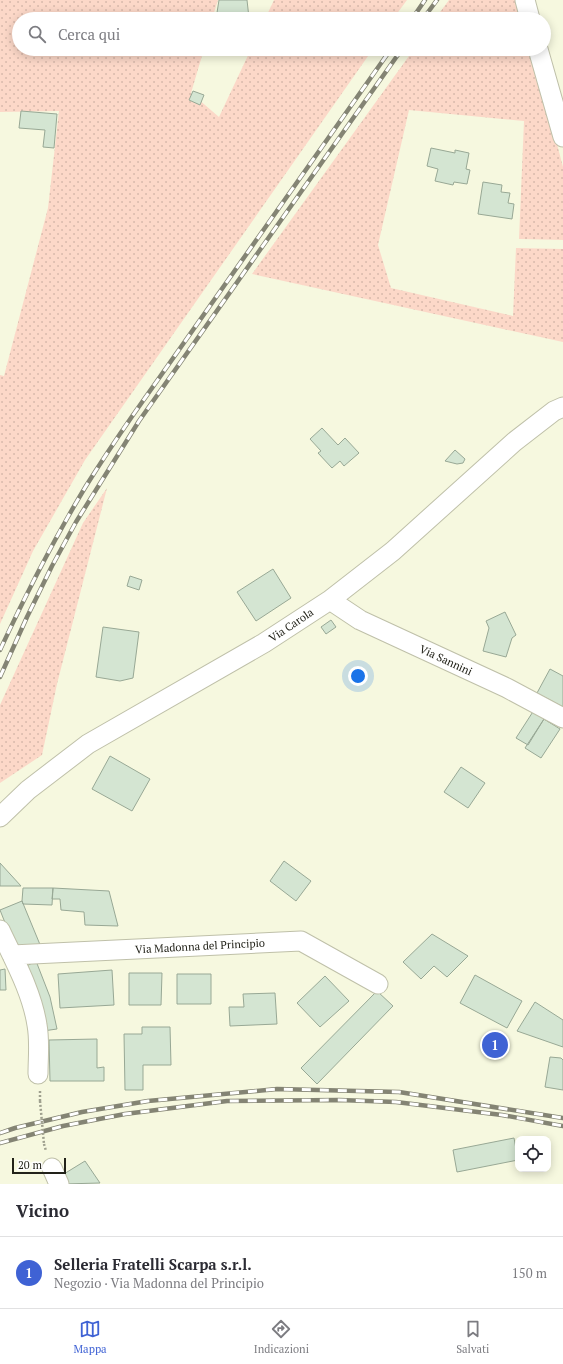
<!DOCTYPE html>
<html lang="it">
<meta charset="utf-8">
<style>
:root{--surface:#fff;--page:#f2f2f3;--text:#2b2b33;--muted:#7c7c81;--line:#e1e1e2;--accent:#3f62d4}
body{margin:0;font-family:"PT Serif",serif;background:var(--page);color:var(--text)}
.controls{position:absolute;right:12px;bottom:12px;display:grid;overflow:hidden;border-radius:8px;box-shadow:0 2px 10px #0003}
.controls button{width:36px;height:36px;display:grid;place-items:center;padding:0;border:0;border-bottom:1px solid var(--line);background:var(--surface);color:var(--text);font:20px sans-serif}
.scale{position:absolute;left:12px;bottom:10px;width:54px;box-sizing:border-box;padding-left:4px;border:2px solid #222219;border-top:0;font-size:11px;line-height:14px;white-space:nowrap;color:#222219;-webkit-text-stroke:3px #fff;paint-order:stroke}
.you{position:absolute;left:358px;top:676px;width:14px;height:14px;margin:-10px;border:3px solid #fff;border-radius:50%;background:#1a73e8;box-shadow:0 0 0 6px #1a73e833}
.badge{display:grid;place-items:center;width:26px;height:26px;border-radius:50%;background:var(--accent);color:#fff;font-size:13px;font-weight:700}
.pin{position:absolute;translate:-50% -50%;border:2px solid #fff;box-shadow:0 1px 4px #0006}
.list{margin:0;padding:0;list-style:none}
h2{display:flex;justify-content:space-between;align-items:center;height:52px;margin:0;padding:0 16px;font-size:17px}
h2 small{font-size:13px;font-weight:400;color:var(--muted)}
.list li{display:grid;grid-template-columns:26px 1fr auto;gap:12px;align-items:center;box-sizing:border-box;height:72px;padding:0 16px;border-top:1px solid var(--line)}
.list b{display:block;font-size:15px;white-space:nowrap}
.list p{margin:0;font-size:13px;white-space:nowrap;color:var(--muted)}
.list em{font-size:13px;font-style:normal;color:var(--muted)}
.icon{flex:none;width:22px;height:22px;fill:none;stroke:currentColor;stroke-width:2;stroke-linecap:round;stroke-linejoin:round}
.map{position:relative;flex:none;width:563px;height:1184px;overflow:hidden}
.search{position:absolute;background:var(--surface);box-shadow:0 2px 10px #0003;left:12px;right:12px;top:12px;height:44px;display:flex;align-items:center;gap:10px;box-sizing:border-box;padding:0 14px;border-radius:22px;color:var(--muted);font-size:15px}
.sheet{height:124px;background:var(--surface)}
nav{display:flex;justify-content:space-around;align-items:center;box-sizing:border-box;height:56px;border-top:1px solid var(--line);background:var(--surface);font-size:11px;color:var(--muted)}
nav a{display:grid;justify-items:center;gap:2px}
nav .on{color:var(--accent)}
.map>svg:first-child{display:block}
.green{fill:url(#green-dots)}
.building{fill:#d4e5d2;stroke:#98a895}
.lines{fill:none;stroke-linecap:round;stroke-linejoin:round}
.street-casing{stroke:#bfc0a9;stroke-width:21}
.path{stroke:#9fa08e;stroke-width:2.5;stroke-dasharray:2 2;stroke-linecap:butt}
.street{stroke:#fff;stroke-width:19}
.rail-casing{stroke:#848474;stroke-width:4.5}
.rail{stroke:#fff;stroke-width:3;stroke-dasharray:9;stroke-linecap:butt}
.path-bridge{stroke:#9fa08e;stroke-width:2.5;stroke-dasharray:2 2;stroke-linecap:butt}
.labels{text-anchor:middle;stroke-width:4;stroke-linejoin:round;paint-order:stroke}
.street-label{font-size:11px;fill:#222219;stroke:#fff}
</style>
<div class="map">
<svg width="563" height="1184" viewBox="0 0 563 1184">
<defs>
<pattern id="green-dots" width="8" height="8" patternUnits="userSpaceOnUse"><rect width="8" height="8" fill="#fcd8c8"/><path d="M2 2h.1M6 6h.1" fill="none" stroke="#d8b9ab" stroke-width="1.8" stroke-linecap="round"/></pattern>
</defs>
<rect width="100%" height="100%" fill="#f6f8df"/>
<!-- green -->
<path class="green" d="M0,0h218l-6,19h-193v30h185l-13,44 28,24 32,-68h122l-288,411 -52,91 -33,73v-249l4,1 44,-168 11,-97 -59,1z
M274,0h133l-14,19h-128z
M449,0h70l5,19h-89z
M414,49h118l31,118v73l-44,-1 5,-118 -115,-11 -31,135 13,43 122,28 3,-68 47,1v93l-311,-68z
M107,488l-50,196 -15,71 -42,28v-78l83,-182z"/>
<!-- building -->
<path class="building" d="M219,0h28l2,18 -4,1h-29z
M193,91l11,4 -4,10 -11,-5z
M21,111l36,3 -3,34 -11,-1 2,-17 -26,-2z
M431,148l24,5v-3l14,3 -3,16 4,1 -3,14 -13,-2 -1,3 -18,-4 3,-12 -11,-3z
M483,182l19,3 -1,7 9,1 -2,10 6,1 -2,15 -34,-5z
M322,428l16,17 7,-7 14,15 -15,13 -4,-5 -8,7 -14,-15 3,-2 -11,-12z
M455,450l10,9 -2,4 -6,1 -12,-3z
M273,569l18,29 -35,23 -19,-29z
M130,576l12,4 -3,10 -12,-4z
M505,612l11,23 -4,3 -6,19 -23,-6 6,-23 -3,-7z
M331,620l5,7 -10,7 -5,-7z
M103,627l36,5 -6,46 -13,3 -24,-4z
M550,669l13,7v31l-26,-14z
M536,707l18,11 -3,5 -7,-4 -16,26 -12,-7z
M544,719l16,10 -19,29 -16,-10z
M110,756l40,23 -18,32 -40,-22z
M461,767l24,16 -17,25 -24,-16z
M284,861l27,20 -15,20 -26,-20z
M0,863l21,23h-21z
M23,888h30l-1,17 -29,-1 -1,-3z
M53,888l56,3 9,35 -33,-1 -1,-13 -23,-2 -1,-11h-8z
M22,901l19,46 -26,1 -15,-38z
M432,934l36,22 -21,21 -13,-11 -13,13 -18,-17z
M36,961l14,36 7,32 -14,2 -20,-63z
M5,969l1,21h-6v-20z
M112,970l2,35 -54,3 -2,-34z
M129,973h33l-1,32h-32z
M177,974h34v30h-34z
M475,975l47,26 -15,27 -47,-25z
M325,976l24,25 -29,26 -23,-24z
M377,991l16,15 -76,78 -16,-16z
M275,993l2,31 -47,2 -1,-19h15l-1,-13z
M535,1002l28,18v27l-46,-16z
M142,1027h28l1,38h-28v25h-18l-1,-56h18z
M97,1039v29l7,-1v14h-54l-1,-41z
M550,1057l11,1 2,2v30l-18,-3z
M514,1138l4,22 -61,12 -4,-22z
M85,1161l15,22 -37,1 -4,-7z"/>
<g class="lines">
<!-- street casing -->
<g class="street-casing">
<path id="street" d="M525,0l5,19
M538,49l25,88
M330,600l30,20 147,68 56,30
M0,817l28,-27 60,-46 176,-101 66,-43 63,-49 121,-109 40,-31 9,-4
M0,930c14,30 32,62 37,95 3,16 1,33 1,49
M12,955l289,-14 77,43
M52,1168l7,16"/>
</g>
<!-- path -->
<path class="path" d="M40,1091v10
M44,1144l2,7"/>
<!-- street -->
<use href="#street" class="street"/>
<!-- rail casing -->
<g class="rail-casing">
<path id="rail" d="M412,19l13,-19
M423,19l14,-19
M0,650c26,-56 54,-111 86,-164 15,-24 31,-48 47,-71l258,-366
M0,677l27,-60 25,-51 24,-44 63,-101 263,-372
M0,1133l15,-5 67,-16 66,-11 129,-12 122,3 164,26
M0,1143l63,-17 62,-12 102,-13 112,-1 57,2 106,13 61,11"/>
</g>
<!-- rail -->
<use href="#rail" class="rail"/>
<!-- path-bridge -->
<path class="path-bridge" d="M40,1101l4,43"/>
</g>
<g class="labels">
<!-- street labels -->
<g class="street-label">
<text transform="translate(291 625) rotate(-34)" y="4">Via Carola</text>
<text transform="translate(446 660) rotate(25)" y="4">Via Sannini</text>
<text transform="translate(200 946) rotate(-3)" y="4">Via Madonna del Principio</text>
</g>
</g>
</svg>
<div class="controls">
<button><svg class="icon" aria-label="locate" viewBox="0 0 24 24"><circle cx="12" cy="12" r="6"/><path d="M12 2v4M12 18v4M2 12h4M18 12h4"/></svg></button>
</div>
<div class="scale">20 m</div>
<div class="you"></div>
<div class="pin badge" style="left:495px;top:1045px">1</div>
<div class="search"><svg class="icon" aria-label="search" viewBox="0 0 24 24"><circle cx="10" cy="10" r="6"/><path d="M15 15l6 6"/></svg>Cerca qui</div>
</div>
<section class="sheet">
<h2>Vicino<small></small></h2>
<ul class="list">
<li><span class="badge">1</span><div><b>Selleria Fratelli Scarpa s.r.l.</b><p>Negozio · Via Madonna del Principio</p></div><em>150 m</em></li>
</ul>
</section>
<nav>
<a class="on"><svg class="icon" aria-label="map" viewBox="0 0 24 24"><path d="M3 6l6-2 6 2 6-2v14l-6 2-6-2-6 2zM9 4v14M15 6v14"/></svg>Mappa</a>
<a><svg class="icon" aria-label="directions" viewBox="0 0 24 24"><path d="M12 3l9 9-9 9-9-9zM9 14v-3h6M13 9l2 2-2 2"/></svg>Indicazioni</a>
<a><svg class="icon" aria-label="saved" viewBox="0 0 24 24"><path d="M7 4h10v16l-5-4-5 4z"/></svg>Salvati</a>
</nav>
